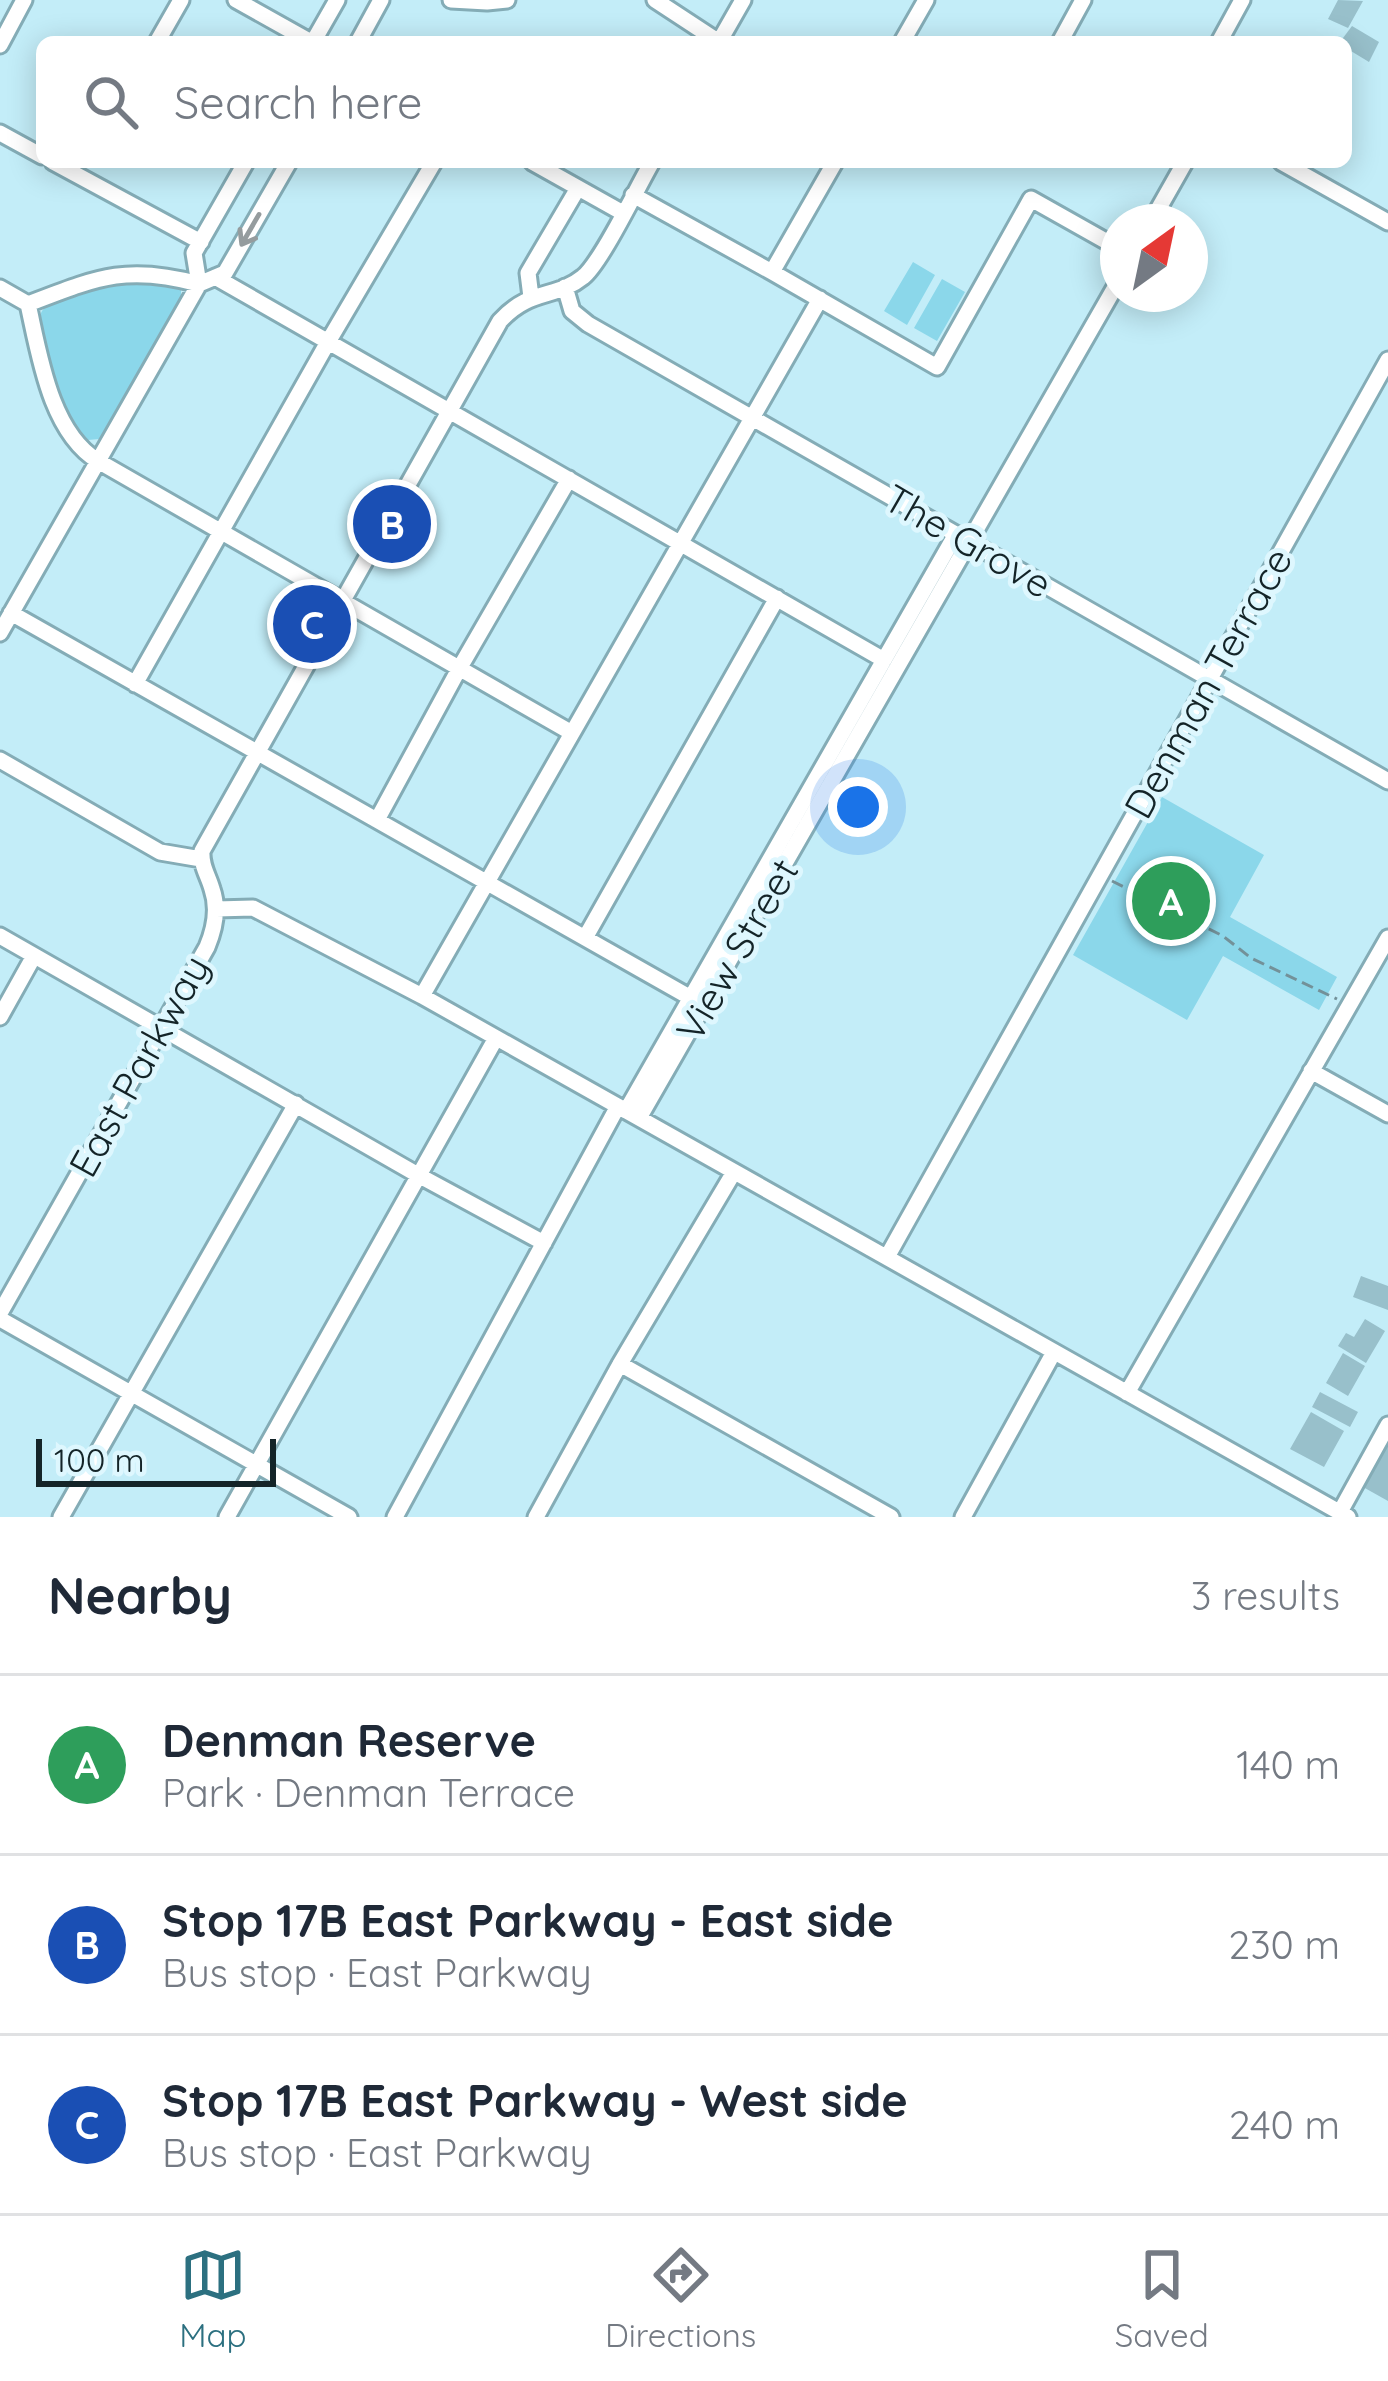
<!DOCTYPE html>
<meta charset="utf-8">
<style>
:root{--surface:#fff;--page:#f6f6f7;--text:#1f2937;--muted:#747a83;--line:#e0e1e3;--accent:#2c7080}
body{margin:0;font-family:Quicksand,sans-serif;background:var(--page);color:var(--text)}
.compass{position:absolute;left:1100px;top:204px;width:108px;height:108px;border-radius:50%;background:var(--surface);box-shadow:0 6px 30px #0003;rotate:33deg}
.scale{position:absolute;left:36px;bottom:30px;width:240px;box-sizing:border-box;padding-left:12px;border:6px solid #142428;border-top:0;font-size:33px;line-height:42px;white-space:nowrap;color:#142428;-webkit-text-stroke:9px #def7fe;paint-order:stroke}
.you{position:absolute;left:858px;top:807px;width:42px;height:42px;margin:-30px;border:9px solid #fff;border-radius:50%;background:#1a73e8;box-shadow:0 0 0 18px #1a73e833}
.badge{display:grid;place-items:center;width:78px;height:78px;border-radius:50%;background:var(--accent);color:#fff;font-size:39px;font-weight:700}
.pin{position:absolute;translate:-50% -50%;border:6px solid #fff;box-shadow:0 3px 12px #0006}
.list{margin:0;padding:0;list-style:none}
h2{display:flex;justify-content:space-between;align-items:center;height:156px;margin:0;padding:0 48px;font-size:51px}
h2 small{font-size:39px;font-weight:400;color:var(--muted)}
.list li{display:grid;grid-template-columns:78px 1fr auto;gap:36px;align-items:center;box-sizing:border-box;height:180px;padding:0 48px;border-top:3px solid var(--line)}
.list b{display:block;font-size:45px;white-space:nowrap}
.list p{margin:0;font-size:39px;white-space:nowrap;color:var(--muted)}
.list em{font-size:39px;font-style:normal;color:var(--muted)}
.icon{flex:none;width:66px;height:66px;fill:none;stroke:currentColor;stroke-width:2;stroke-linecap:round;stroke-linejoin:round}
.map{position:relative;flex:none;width:1388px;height:1517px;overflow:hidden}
.search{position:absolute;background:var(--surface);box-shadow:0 6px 30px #0003;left:36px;right:36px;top:36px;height:132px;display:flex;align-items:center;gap:30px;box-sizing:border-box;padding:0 42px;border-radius:18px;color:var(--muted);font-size:45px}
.sheet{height:696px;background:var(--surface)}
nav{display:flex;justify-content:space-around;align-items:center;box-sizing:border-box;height:168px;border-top:3px solid var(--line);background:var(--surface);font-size:33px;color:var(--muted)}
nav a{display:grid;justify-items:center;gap:6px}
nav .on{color:var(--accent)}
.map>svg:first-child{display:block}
.green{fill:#8bd7ea}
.building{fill:#98c0cb}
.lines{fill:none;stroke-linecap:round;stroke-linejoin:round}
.minor-casing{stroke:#84acb6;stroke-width:21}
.path{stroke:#739199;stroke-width:3;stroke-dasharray:12 6;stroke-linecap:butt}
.minor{stroke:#fff;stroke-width:15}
.oneway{stroke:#959c9e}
.labels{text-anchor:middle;stroke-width:10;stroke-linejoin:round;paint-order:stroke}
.street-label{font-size:39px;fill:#142428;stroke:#def7fe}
</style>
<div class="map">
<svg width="1388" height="1517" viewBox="0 0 1388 1517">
<rect width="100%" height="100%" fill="#c3edf8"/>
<!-- green -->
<path class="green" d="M913,262l22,13 -28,50 -23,-14z
M942,279l23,13 -28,49 -23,-13z
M123,282l48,1 10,7v6l-77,137 -5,6 -11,1 -5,-4c-8,-14 -18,-27 -25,-42 -7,-14 -24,-70 -16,-83 9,-13 65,-26 81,-29z
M1162,797l102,58 -34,62 107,60 -18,33 -96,-54 -36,64 -114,-65z"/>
<!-- building -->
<path class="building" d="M1338,0l25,1 -15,27 -20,-9z
M1352,26l27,16 -10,20 -23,-14v-6h-6z
M1361,1276l27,10v24l-35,-13z
M1365,1319l20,12 -19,32 -28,-17 8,-13 8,4z
M1343,1353l22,13 -17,30 -22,-13z
M1320,1392l38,20 -8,15 -38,-20z
M1311,1412l33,19 -20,36 -34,-18z
M1388,1443v58l-25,-14z"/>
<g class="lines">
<!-- minor casing -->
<g class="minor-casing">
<path id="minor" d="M236,0l75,42
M451,0l36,2 20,-2
M655,0l64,42 24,-42
M157,42l24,-42
M313,42l24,-42
M358,42l23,-42
M902,42l24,-42
M1060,42l23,-42
M1219,42l23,-42
M0,45l24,-45
M0,133l42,23
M53,162l148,80
M532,162l91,51
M1281,162l107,60
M633,195l139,77 165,95 94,-168 87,49
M1151,222l34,-60
M772,272l63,-110
M215,277l669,383
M199,284c-73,-20 -103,-6 -171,20 11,49 22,128 70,157l474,272
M199,284l-5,-31 52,-91
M565,287l7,24 16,13 800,457
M0,288l28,16
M531,297l-3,-24 50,-85
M11,613l680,385
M0,633l199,-349 26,-11 64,-111
M135,684l193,-342 106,-180
M0,760l160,92 41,7
M377,820l82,-151 110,-190
M216,909l37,-1 169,88 926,521
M0,936l418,239 126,68
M585,938l192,-340
M422,996l398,-697
M0,1017l34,-61
M1311,1071l77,43
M626,1111l330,-577
M639,1118l479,-836
M887,1257l501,-897
M0,1313l207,-366c8,-19 12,-38 5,-58 -4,-14 -11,-23 -10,-38l298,-530c30,-33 56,-22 83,-44 18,-14 55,-91 69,-115
M0,1319l349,198
M620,1364l271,153
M1127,1393l261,-455
M1340,1512l48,-87
M61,1517l235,-413
M227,1517l269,-479
M395,1517l223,-411
M536,1517l84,-153 114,-192
M963,1517l91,-165"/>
</g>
<!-- path -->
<path class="path" d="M1112,881l111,55 28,22 86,41"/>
<!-- minor -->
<use href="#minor" class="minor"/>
</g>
<!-- one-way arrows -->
<defs><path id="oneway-shaft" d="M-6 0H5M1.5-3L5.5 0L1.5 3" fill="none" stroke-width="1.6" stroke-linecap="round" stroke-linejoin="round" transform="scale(3)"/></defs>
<use class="oneway" href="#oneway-shaft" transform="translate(250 230) rotate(120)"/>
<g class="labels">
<!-- street labels -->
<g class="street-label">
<text transform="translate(968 541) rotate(30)" y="14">The Grove</text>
<text transform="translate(1208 683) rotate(-61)" y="14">Denman Terrace</text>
<text transform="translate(737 950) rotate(-60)" y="14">View Street</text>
<text transform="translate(139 1066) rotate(-61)" y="14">East Parkway</text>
</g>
</g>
</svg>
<svg class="compass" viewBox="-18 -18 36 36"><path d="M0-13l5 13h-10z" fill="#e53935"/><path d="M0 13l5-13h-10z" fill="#747a83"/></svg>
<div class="scale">100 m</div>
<div class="you"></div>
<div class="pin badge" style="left:1171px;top:901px;background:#2e9e5b">A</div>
<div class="pin badge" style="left:392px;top:524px;background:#1a4fb4">B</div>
<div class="pin badge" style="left:312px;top:624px;background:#1a4fb4">C</div>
<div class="search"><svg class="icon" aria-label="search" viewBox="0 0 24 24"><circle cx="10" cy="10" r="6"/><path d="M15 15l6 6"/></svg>Search here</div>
</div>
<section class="sheet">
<h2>Nearby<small>3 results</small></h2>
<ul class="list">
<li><span class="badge" style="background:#2e9e5b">A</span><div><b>Denman Reserve</b><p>Park · Denman Terrace</p></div><em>140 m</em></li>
<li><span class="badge" style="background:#1a4fb4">B</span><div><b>Stop 17B East Parkway - East side</b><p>Bus stop · East Parkway</p></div><em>230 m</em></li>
<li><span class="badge" style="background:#1a4fb4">C</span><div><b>Stop 17B East Parkway - West side</b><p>Bus stop · East Parkway</p></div><em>240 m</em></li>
</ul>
</section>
<nav>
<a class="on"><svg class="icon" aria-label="map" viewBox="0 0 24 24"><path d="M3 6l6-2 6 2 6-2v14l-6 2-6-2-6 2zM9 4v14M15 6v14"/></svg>Map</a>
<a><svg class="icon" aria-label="directions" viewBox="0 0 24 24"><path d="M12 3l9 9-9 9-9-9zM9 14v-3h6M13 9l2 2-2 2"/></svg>Directions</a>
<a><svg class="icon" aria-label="saved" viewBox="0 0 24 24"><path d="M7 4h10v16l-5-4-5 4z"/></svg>Saved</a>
</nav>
